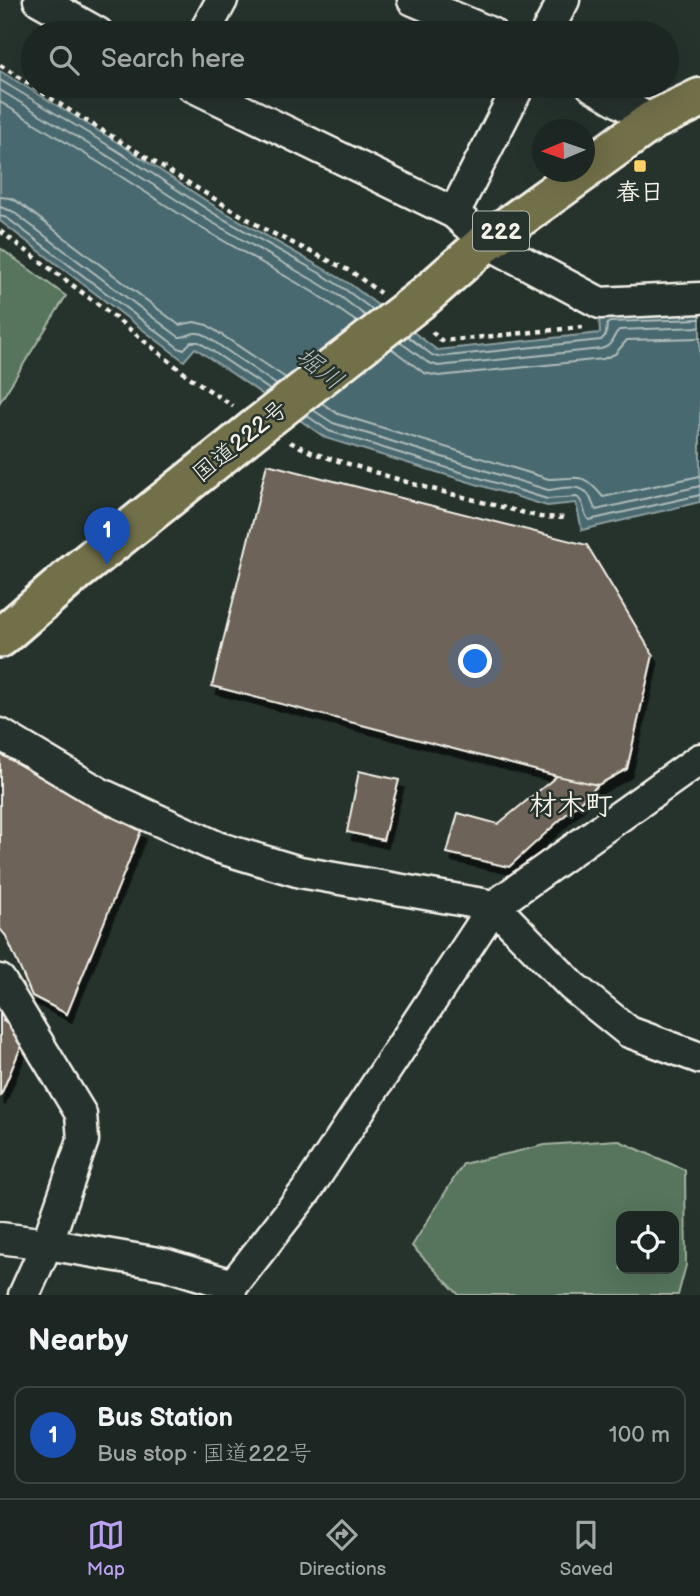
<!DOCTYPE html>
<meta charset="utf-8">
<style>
:root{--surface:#1c2622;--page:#29322f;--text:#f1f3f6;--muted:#a0a5a5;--line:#3a4340;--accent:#bca0f2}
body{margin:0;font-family:"Balsamiq Sans","Klee One",sans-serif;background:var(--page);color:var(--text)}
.controls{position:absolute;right:21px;bottom:21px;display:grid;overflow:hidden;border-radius:14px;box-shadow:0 7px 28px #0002}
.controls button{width:63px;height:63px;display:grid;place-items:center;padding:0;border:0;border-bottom:2px solid var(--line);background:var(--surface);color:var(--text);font:35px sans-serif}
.compass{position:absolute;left:532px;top:119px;width:63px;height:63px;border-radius:50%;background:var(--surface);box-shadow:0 7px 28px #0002;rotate:268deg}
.you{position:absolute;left:476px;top:662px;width:24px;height:24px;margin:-18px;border:5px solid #fff;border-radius:50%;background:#1a73e8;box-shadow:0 0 0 10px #1a73e833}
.badge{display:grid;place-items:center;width:46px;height:46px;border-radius:50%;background:var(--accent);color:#fff;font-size:23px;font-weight:700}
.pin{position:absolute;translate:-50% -58px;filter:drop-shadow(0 2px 4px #0008)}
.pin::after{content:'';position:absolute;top:37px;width:24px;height:21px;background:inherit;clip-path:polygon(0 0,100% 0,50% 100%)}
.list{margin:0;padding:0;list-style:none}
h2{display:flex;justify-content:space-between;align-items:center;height:91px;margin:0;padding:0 28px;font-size:30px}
h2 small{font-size:23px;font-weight:400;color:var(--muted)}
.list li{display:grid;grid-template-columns:46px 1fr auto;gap:21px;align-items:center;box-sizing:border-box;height:98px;margin:0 14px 14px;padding:0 14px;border:2px solid var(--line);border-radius:14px}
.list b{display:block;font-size:26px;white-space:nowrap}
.list p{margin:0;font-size:23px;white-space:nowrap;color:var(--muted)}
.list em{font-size:23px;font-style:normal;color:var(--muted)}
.icon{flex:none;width:38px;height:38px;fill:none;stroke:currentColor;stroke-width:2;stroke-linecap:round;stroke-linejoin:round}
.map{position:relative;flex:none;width:700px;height:1295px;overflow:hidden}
.search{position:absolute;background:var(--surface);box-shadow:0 7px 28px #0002;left:21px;right:21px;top:21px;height:77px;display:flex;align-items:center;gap:18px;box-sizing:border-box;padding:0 24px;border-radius:38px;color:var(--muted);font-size:26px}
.sheet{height:203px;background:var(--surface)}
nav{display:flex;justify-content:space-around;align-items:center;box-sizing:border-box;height:98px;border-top:2px solid var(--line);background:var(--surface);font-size:19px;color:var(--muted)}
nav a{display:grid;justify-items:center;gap:4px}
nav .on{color:var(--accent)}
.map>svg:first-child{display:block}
.green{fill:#56745c;stroke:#a5b2a2;stroke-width:2;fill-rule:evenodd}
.water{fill:#496970;stroke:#8d9fa0;stroke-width:2}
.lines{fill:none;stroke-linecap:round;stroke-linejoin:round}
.shore{stroke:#b0bbb8;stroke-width:2}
.building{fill:#6e6458;stroke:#f4f1e8;stroke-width:2;filter:url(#shadow)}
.minor-casing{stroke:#f4f1e8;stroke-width:35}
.highway-casing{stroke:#f4f1e8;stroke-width:44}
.path{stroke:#f4f1e8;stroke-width:4.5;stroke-dasharray:5 5;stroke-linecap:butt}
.minor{stroke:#26332d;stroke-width:30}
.highway{stroke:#71704a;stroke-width:38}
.highway-bridge-casing{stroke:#f4f1e8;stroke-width:44;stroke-linecap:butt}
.highway-bridge{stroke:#71704a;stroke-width:38}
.poi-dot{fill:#ffd166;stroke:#26332d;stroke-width:2.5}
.labels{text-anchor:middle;stroke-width:5;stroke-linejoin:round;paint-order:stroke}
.shield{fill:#26332d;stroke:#b6b8b0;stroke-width:2}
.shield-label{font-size:23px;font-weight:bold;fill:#f4f1e8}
.poi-label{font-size:24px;font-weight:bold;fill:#f4f1e8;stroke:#26332d}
.street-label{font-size:24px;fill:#f4f1e8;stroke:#26332d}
.water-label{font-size:26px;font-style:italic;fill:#b0bbb8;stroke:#26332d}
.quarter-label{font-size:28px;font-weight:bold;fill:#f4f1e8;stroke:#26332d}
</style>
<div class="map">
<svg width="700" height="1295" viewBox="0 0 700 1295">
<defs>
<filter id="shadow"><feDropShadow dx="4.5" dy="8" stdDeviation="0" flood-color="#0009"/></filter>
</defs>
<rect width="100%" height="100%" fill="#26332d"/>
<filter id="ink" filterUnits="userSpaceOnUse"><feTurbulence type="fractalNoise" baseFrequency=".0143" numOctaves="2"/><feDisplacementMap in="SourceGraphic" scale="14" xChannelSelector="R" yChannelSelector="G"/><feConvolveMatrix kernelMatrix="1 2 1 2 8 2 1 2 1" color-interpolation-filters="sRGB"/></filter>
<g filter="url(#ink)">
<!-- green -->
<path class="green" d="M0,248l66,48 -66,106z
M617,1140l68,30 1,95 -8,30h-219l-47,-49 51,-82 82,-19zM621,1216h53v53h-53z"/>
<!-- water -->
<path class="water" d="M0,71l120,73 96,63 134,77 87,66 163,-17 -1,-18 101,-3v190l-118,28 -6,-27 -29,3 -221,-68 -131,-90 -11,13 -184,-140z"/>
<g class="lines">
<!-- shore -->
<path class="shore" d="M0,80l116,70 97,63 110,62 23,15 27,20
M0,90l111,68 97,62 110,63 23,14 25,19
M0,102l106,65 97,62 110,63 44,30
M0,197l10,1 8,4 161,123 15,-3 13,3 79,53
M0,207l12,4 167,126c9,1 12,-7 24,-3l74,51
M0,216l7,2 173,131h4l7,-7h8l71,48
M407,336l25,19 6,2 163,-17 5,-5 1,-11 3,-2 90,-3
M400,342l27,20 11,4 163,-17c14,-4 10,-12 18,-19l81,-3
M392,349l32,24 15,3 164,-17 12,-5 12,-14 73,-2
M322,403l16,11 211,65c32,-1 33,-7 54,18l97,-21
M313,410l20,13 215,67c12,-1 31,-7 40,4 4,5 4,11 8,16l104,-24
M306,415l23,16 218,68 30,-2c9,6 5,17 12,23l111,-25"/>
</g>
<!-- building -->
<path class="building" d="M267,464l320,81 66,110 -26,114 -29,16 -41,-9 -345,-90z
M0,754l141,77 -74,183 -35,-18 -26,-60 -6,-7z
M359,771l40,9 -16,60 -36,-8z
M557,776l41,9 -89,82 -62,-14 11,-40 40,11z
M0,1010l6,3 -3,8 17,9 3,12 -23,55z"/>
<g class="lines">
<!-- minor casing -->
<g class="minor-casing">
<path id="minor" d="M39,0l59,33
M413,0l78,33
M204,33l18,-33
M546,33l18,-33
M192,86l262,127 32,29 114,61 100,-5
M592,86l60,35
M454,213l65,-127
M0,734l101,60 116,53 83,25 194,34 78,80 57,46 71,26
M0,980l81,134 2,26 -36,104 -23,51
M0,1238l47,6 117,20 69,21
M229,1295l4,-10 74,-95 187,-284 206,-147"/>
</g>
<!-- highway casing -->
<g class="highway-casing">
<path id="highway" d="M584,170l68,-49 48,-23
M425,296l61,-54 97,-70
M0,638l75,-65 182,-146"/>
</g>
<!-- path -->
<path class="path" d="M0,65l72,47 192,117 88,43 28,21
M0,231l103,77 85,68 45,30
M432,332l10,9 142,-14
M290,442l23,11 100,31 127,33 28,1"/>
<!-- minor -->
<use href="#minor" class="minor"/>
<!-- highway -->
<use href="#highway" class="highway"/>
<!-- highway-bridge casing -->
<g class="highway-bridge-casing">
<path id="highway-bridge" d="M257,427l168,-131"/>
</g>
<!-- highway-bridge -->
<use href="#highway-bridge" class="highway-bridge"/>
</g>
</g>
<!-- markers -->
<rect class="poi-dot" x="633" y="159" width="14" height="14" rx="3.5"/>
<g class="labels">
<!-- shield labels -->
<rect class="shield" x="473" y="211.5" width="56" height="39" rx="5"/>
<g class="shield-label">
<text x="501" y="239">222</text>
</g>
<!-- poi labels -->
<g class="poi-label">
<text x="640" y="200">春日</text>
</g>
<!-- street labels -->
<g class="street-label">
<text transform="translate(240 441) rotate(-39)" y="8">国道222号</text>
</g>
<!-- water labels -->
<g class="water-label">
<text transform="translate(320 368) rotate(38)" y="9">堀川</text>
</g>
<!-- quarter labels -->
<g class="quarter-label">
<text x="571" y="814">材木町</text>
</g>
</g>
</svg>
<div class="controls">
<button><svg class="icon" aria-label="locate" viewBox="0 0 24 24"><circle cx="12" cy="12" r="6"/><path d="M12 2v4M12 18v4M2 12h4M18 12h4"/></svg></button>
</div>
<svg class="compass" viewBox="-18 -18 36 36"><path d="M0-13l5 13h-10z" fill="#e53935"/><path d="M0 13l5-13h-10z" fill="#a0a5a5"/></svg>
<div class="you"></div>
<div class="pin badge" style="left:107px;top:565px;background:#1a4fb4">1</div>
<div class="search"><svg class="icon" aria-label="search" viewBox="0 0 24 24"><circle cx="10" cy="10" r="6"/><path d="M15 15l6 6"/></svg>Search here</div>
</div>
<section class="sheet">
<h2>Nearby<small></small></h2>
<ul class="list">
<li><span class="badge" style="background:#1a4fb4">1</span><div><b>Bus Station</b><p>Bus stop · 国道222号</p></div><em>100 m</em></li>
</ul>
</section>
<nav>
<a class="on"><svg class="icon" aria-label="map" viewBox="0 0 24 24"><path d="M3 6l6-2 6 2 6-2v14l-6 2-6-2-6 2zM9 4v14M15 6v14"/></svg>Map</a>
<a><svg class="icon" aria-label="directions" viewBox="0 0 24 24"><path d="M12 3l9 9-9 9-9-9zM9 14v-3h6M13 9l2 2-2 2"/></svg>Directions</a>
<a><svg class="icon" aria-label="saved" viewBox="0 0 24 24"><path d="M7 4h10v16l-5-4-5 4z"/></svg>Saved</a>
</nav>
